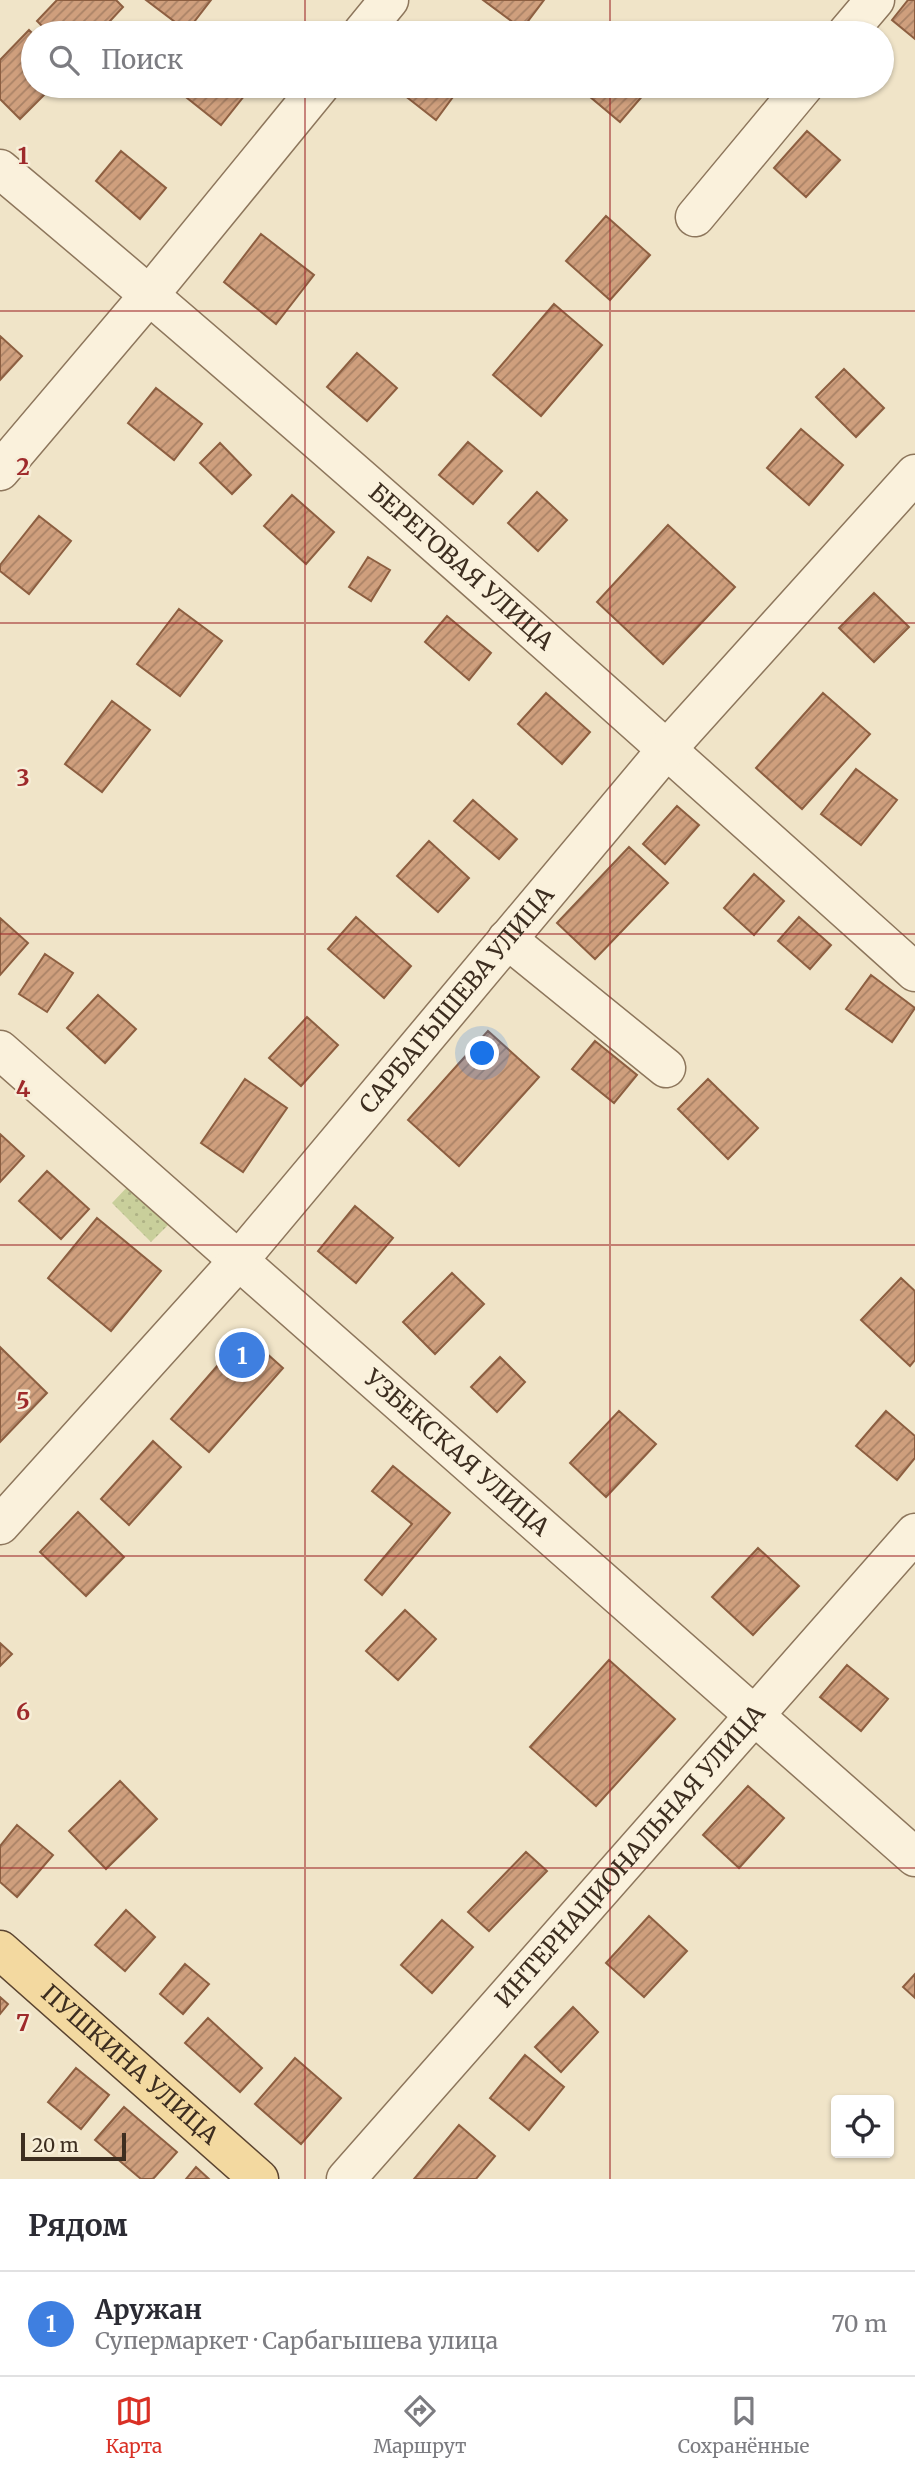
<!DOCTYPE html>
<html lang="ru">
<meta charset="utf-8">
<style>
:root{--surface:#fff;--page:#f2f2f3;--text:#2b2b33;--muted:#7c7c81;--line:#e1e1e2;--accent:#d93025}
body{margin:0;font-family:Merriweather,serif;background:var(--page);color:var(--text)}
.controls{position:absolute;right:21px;bottom:21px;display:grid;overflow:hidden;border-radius:7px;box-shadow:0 2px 5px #0004}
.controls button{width:63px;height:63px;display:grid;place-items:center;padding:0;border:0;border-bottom:2px solid var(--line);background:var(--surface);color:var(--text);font:35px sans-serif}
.scale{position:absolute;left:21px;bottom:18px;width:105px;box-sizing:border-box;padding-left:7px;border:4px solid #3d2e20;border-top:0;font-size:19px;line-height:24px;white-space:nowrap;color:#3d2e20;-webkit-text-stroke:5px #f7eed8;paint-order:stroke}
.you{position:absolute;left:483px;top:1054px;width:24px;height:24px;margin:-18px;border:5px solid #fff;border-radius:50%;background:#1a73e8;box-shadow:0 0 0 10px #1a73e833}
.badge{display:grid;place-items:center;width:46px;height:46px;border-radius:50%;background:var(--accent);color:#fff;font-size:23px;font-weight:700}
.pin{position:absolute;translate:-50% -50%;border:4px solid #fff;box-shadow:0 2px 7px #0006}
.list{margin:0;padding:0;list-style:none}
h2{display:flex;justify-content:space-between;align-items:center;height:91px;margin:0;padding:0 28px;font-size:30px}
h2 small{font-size:23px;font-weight:400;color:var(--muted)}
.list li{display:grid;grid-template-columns:46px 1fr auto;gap:21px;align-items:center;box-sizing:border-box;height:105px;padding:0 28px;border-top:2px solid var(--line)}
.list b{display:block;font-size:26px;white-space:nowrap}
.list p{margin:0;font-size:23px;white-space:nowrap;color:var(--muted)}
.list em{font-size:23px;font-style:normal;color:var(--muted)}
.icon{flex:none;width:38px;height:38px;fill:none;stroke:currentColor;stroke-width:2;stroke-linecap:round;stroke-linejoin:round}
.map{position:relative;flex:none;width:915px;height:2179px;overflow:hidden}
.search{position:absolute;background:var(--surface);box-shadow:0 2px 5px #0004;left:21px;right:21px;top:21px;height:77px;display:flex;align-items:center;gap:18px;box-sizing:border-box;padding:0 24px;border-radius:38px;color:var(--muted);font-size:26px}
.sheet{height:196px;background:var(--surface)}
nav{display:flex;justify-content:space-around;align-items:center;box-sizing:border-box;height:98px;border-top:2px solid var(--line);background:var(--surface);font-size:19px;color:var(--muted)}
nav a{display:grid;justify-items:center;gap:4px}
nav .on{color:var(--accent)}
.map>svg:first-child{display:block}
.park{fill:url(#park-dots)}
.building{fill:url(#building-hatch);stroke:#8d5f41;stroke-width:2}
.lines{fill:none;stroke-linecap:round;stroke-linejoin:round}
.minor-casing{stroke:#8d765c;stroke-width:41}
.major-casing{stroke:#5b4430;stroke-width:41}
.minor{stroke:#faf1dc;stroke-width:38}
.major{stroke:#f3d9a0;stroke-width:38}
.grid{fill:none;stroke:#9e2a2b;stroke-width:2;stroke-opacity:0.55}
.labels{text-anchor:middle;stroke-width:5;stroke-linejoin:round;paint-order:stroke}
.street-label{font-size:24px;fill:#3d2e20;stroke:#f7eed8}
.grid-label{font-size:23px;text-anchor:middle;font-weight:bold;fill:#9e2a2b;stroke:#f7eed8;stroke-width:5;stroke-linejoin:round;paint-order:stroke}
</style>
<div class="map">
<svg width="915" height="2179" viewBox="0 0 915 2179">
<defs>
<pattern id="park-dots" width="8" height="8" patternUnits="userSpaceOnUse" patternTransform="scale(1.75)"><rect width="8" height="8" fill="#c9cf9b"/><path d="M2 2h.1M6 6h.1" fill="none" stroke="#aeb285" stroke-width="1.8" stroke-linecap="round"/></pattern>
<pattern id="building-hatch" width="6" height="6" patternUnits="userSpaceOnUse" patternTransform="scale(1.75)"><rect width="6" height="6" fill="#cf9f7d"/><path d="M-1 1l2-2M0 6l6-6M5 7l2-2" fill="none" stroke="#a98266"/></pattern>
</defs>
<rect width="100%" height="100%" fill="#f0e4c8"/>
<!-- park -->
<path class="park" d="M132,1182l39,40 -20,20 -39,-39z"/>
<!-- building -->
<path class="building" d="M57,0h59l7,7 -24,26h-50l-12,-12z
M146,0h65l-24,31z
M483,0h61l-22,29z
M908,0h7v39l-23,-19z
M742,24l11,9h-19z
M29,30l4,4v52h20l-33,33 -20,-20v-39z
M172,86h80l-31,39z
M397,86h64l-25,34 -41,-32z
M577,86h74l-31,36z
M737,86h18l-8,8z
M807,131l33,29 -34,37 -32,-29z
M121,151l45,37 -26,31 -44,-38z
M606,216l44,39 -40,45 -44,-39z
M261,234l53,41 -38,49 -52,-42z
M554,304l48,41 -61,71 -48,-41z
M0,336l22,20 -22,24z
M357,353l40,35 -30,33 -40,-34z
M844,369l40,39 -28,29 -40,-40z
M156,388l46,36 -28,36 -46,-37z
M801,429l42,36 -34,40 -42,-37z
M468,442l34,29 -29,33 -34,-29z
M220,443l31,32 -19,19 -32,-31z
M537,492l30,28 -29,31 -30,-28z
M292,495l42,37 -28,32 -42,-38z
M39,516l32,25 -42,53 -29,-23v-6z
M668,525l67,62 -72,77 -66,-62z
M368,557l22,13 -19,31 -22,-14z
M874,593l35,34 -35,35 -35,-34z
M179,609l43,32 -42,55 -43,-32z
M447,616l44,37 -22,27 -44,-38z
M546,693l44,39 -28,32 -44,-40z
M823,693l47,41 -68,75 -46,-41z
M112,701l38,29 -48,62 -37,-28z
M856,769l41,31 -36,45 -40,-31z
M473,800l44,39 -18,20 -45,-38z
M677,806l22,19 -34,39 -22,-20z
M429,841l40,37 -31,34 -41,-36z
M629,847l39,36 -73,76 -38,-36z
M754,874l30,27 -30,34 -30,-27z
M356,917l55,49 -27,32 -56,-49z
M799,917l32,28 -21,24 -32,-28z
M0,918l28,25 -28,32z
M45,954l28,19 -26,39 -28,-18z
M871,975l44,33 -23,34 -46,-33z
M98,995l38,34 -31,34 -38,-35z
M307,1017l31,28 -37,41 -32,-28z
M488,1031l51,46 -80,89 -51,-46z
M595,1041l42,34 -23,28 -42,-34z
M245,1079l42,29 -44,64 -42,-29z
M708,1079l50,49 -30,31 -50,-50z
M0,1134l24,22 -24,26z
M47,1171l42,38 -28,30 -42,-38z
M355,1206l38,32 -37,45 -38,-32z
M97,1218l64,53 -50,60 -63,-53z
M452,1273l32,31 -49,50 -32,-32z
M901,1278l14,13v69l-5,6 -49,-46z
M245,1334l38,34 -74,84 -38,-33z
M0,1347l47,46 -47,49z
M500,1357l25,25 -28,30 -26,-25z
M619,1411l37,33 -50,53 -36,-34z
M886,1411l29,25v22l-18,22 -41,-34z
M153,1441l28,26 -52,58 -28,-26z
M393,1466l57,47 -68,82 -17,-15 47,-56 -40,-33z
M78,1512l46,45 -38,39 -46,-44z
M758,1548l41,38 -46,49 -41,-38z
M405,1610l31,29 -38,41 -32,-29z
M0,1643l12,11 -12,12z
M609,1660l66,59 -79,87 -66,-59z
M847,1665l41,34 -27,32 -41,-34z
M120,1781l37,38 -51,50 -37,-38z
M748,1786l36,32 -45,50 -36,-33z
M17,1825l36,30 -36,42 -17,-15v-36z
M526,1852l21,19 -58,60 -21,-19z
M126,1910l29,27 -30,34 -30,-26z
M649,1916l38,35 -43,46 -38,-34z
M442,1920l31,27 -41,46 -31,-28z
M185,1964l24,20 -26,30 -23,-20z
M915,1974v24l-12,-11z
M0,1997l8,7 -8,10z
M573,2007l25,25 -37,40 -26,-25z
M208,2018l54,50 -22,24 -55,-49z
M525,2055l39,32 -35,43 -39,-32z
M295,2058l46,40 -40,46 -46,-40z
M76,2068l33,27 -28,34 -33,-27z
M124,2107l53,45 -24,27h-12l-46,-39z
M459,2125l36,31 -19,23h-62z
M196,2167l13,12h-23z"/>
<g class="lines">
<!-- minor casing -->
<g class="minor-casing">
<g id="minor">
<path d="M362,33l27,-33"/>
<path d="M847,33l28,-33"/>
<path id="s1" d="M0,169c311,260 613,532 915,803"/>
<path d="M695,217l109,-131"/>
<path d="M0,471l150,-177 170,-208"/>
<path d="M507,939l159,129"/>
<path id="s2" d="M0,1050l915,807"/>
<path id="s3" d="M0,1525l239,-265 428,-511 248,-275"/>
<path id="s4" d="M346,2179l569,-646"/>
</g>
</g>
<!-- major casing -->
<g class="major-casing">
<g id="major">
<path id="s5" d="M0,1950l259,229"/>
</g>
</g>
<!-- minor -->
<use href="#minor" class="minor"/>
<!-- major -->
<use href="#major" class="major"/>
</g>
<!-- grid -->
<path class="grid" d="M305,0v33M610,0v33M305,86v2093M610,86v2093M0,311h915M0,623h915M0,934h915M0,1245h915M0,1556h915M0,1868h915"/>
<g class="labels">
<!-- street labels -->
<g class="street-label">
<text dy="8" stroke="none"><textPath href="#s1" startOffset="609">БЕРЕГОВАЯ УЛИЦА</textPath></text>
<text dy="8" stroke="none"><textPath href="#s3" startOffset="696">САРБАГЫШЕВА УЛИЦА</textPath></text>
<text dy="8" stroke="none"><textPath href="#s2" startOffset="609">УЗБЕКСКАЯ УЛИЦА</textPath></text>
<text dy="8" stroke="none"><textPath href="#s4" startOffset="430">ИНТЕРНАЦИОНАЛЬНАЯ УЛИЦА</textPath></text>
<text dy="8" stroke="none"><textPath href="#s5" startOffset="173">ПУШКИНА УЛИЦА</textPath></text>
</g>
</g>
<g class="grid-label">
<text x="23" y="164">1</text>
<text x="23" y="475">2</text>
<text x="23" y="786">3</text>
<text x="23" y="1097">4</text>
<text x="23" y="1409">5</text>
<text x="23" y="1720">6</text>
<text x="23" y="2031">7</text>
</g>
</svg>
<div class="controls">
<button><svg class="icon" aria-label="locate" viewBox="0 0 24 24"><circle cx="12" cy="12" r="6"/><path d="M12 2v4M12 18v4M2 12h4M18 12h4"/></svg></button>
</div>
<div class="scale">20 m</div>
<div class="you"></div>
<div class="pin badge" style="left:242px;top:1355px;background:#3f7fe0">1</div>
<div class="search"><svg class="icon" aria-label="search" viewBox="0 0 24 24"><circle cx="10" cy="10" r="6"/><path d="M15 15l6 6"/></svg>Поиск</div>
</div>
<section class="sheet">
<h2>Рядом<small></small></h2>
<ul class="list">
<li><span class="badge" style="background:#3f7fe0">1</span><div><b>Аружан</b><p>Супермаркет · Сарбагышева улица</p></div><em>70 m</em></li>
</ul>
</section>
<nav>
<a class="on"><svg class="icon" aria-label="map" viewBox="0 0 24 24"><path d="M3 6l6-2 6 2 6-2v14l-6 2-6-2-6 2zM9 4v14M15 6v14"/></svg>Карта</a>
<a><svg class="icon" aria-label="directions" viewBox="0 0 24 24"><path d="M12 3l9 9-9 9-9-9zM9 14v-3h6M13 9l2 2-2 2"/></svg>Маршрут</a>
<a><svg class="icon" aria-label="saved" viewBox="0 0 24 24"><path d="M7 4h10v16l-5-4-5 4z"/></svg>Сохранённые</a>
</nav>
